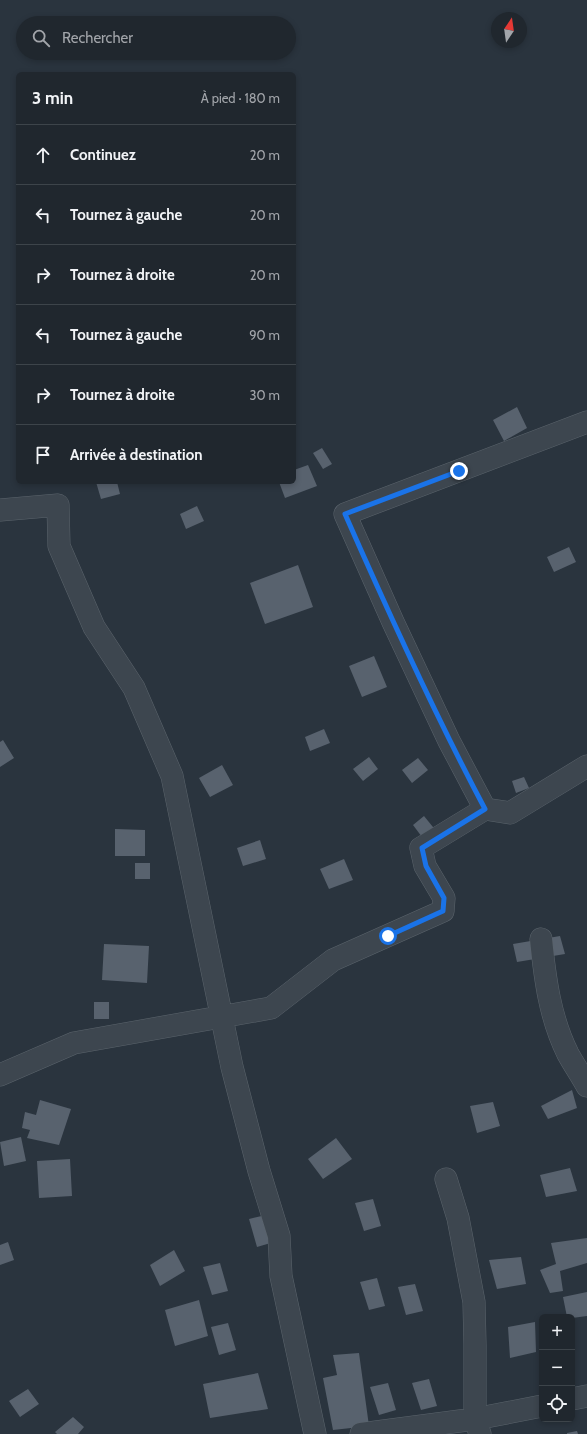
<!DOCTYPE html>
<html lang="fr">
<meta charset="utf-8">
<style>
:root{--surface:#20272e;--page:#282f36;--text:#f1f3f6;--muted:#a2a5aa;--line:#3d444a}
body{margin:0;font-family:Cabin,sans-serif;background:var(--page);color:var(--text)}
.controls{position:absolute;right:12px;bottom:12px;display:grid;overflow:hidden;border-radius:6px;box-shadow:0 2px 6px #0003}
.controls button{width:36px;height:36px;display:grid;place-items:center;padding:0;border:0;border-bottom:1px solid var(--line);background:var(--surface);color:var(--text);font:20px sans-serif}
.compass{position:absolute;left:491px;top:12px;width:36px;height:36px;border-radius:50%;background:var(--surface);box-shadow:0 2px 6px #0003;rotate:13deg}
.stop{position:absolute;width:12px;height:12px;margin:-9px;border:3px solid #1a73e8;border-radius:50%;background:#fff}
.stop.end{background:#1a73e8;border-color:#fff;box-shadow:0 1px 4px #0008}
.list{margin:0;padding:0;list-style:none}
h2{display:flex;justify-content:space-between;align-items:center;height:52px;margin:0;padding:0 16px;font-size:17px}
h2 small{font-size:13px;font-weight:400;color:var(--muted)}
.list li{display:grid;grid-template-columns:26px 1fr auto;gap:12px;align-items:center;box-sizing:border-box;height:60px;padding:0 16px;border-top:1px solid var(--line)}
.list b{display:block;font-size:15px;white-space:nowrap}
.list em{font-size:13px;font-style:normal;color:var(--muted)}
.icon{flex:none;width:22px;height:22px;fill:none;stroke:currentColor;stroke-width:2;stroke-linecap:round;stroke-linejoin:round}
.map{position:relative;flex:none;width:587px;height:1434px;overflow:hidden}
.search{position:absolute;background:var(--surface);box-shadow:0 2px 6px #0003;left:16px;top:16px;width:280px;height:44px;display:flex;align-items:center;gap:10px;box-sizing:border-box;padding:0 14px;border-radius:22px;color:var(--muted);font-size:15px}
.panel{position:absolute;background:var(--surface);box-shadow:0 2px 6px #0003;left:16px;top:72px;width:280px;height:412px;border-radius:6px}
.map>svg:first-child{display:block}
.building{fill:#58626e}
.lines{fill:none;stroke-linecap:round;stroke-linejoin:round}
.minor-casing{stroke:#5b646c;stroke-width:23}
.minor{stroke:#3d464f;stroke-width:22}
.route{stroke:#1a73e8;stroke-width:5}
</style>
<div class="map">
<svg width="587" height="1434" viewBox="0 0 587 1434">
<rect width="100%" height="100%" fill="#2a343e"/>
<!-- building -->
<path class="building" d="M517,407l10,21 -23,13 -11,-21z
M322,448l10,16 -9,5 -10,-16z
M308,465l9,21 -32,12 -6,-16h15v-12z
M96,482h21l3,12 -19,5z
M197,506l7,15 -18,8 -6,-15z
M569,547l7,15 -22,10 -7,-15z
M298,565l15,42 -48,17 -15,-41z
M374,656l13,31 -25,10 -13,-31z
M324,729l6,14 -20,8 -5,-14z
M3,740l11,18 -14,9v-25z
M369,757l9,12 -15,12 -10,-12z
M418,758l10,12 -16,13 -10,-13z
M222,765l11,20 -23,12 -11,-19z
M524,777l5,11 -13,5 -4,-12z
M424,816l13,16 -12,9 -12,-16z
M115,829l30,1v26h-30z
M260,840l6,19 -23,7 -6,-18z
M344,859l9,21 -24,9 -9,-20z
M135,863h15v16h-15z
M560,936l5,18 -48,8 -4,-18z
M104,944l45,2 -2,37 -45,-3z
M94,1002h15v17h-15z
M572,1090l5,18 -29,11 -7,-13z
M40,1100l31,9 -12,36 -32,-7 3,-8 -8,-2 3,-16 11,3z
M493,1102l7,24 -23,7 -7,-27z
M21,1137l5,24 -22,5 -4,-24z
M336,1138l16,21 -29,20 -15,-20z
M70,1159l2,37 -33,2 -2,-37z
M570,1168l7,23 -31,6 -6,-22z
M373,1199l8,27 -17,5 -9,-28z
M266,1215l8,27 -17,5 -8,-28z
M587,1238v25l-27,8 3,20 -13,2 -10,-23 16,-6 -5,-21z
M8,1242l6,18 -14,5v-20z
M174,1250l11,21 -25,15 -10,-21z
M521,1257l5,27 -29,5 -8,-29z
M220,1263l8,28 -16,4 -9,-28z
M377,1278l8,28 -16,4 -9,-28z
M415,1284l8,27 -17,4 -8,-28z
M587,1292v24l-15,2v-1h-5l-4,-20z
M199,1300l9,36 -33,10 -10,-36z
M535,1322l1,30 -26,6 -2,-31z
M228,1323l8,27 -17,5 -8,-28z
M359,1353l10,73 -36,4 -10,-52 14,-3 -4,-20z
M258,1373l10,36 -58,9 -7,-34z
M429,1379l8,27 -16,4 -9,-27z
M388,1383l8,27 -17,5 -9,-28z
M28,1389l11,15 -19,13 -11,-16z
M73,1417l11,10 -6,7h-21l-2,-2z
M577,1431l1,3h-11v-1z"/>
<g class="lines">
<!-- minor casing -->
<g class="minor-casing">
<path id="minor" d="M0,510l58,-5 1,41 35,81 40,61 38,88 60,291 27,104 20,65 2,40 34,158
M485,809l-36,-68 -56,-119 -48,-108 242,-92
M541,939c4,40 9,79 27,115 6,11 13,21 19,32
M0,1075l74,-32 197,-35 62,-48 110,-49 1,-13 -19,-32 -4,-18 64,-39 25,4 77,-47
M446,1179l12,39 16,84 1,43v74l5,15
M572,1399l15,-3
M361,1434l114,-15 67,-13"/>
</g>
<!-- minor -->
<use href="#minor" class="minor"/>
</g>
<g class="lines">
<!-- route -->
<path class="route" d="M388,936l55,-25 1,-13 -18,-32 -4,-18 63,-39c-51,-96 -96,-195 -140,-295l114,-43"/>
</g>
</svg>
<div class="controls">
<button>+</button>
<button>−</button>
<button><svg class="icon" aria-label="locate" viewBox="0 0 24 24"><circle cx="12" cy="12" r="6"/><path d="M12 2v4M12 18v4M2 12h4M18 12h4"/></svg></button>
</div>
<svg class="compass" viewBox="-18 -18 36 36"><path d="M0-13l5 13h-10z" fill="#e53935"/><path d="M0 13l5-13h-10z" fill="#a2a5aa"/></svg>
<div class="stop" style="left:388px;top:936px"></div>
<div class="stop end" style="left:459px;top:471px"></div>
<div class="search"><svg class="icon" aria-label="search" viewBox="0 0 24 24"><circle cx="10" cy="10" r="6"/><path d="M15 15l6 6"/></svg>Rechercher</div>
<section class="panel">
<h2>3 min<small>À pied · 180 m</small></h2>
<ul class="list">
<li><svg class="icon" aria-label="ahead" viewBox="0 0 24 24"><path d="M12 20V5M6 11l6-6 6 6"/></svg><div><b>Continuez</b></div><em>20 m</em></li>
<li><svg class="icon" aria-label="left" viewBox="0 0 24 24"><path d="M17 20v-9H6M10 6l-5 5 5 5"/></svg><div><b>Tournez à gauche</b></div><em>20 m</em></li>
<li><svg class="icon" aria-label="right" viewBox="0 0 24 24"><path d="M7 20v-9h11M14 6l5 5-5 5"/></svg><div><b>Tournez à droite</b></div><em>20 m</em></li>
<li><svg class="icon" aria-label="left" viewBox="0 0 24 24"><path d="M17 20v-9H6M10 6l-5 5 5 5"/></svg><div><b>Tournez à gauche</b></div><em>90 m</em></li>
<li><svg class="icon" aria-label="right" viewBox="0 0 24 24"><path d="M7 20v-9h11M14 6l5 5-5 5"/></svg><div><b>Tournez à droite</b></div><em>30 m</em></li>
<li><svg class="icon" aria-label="arrive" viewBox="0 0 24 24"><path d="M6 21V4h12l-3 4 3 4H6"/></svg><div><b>Arrivée à destination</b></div></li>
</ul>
</section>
</div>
